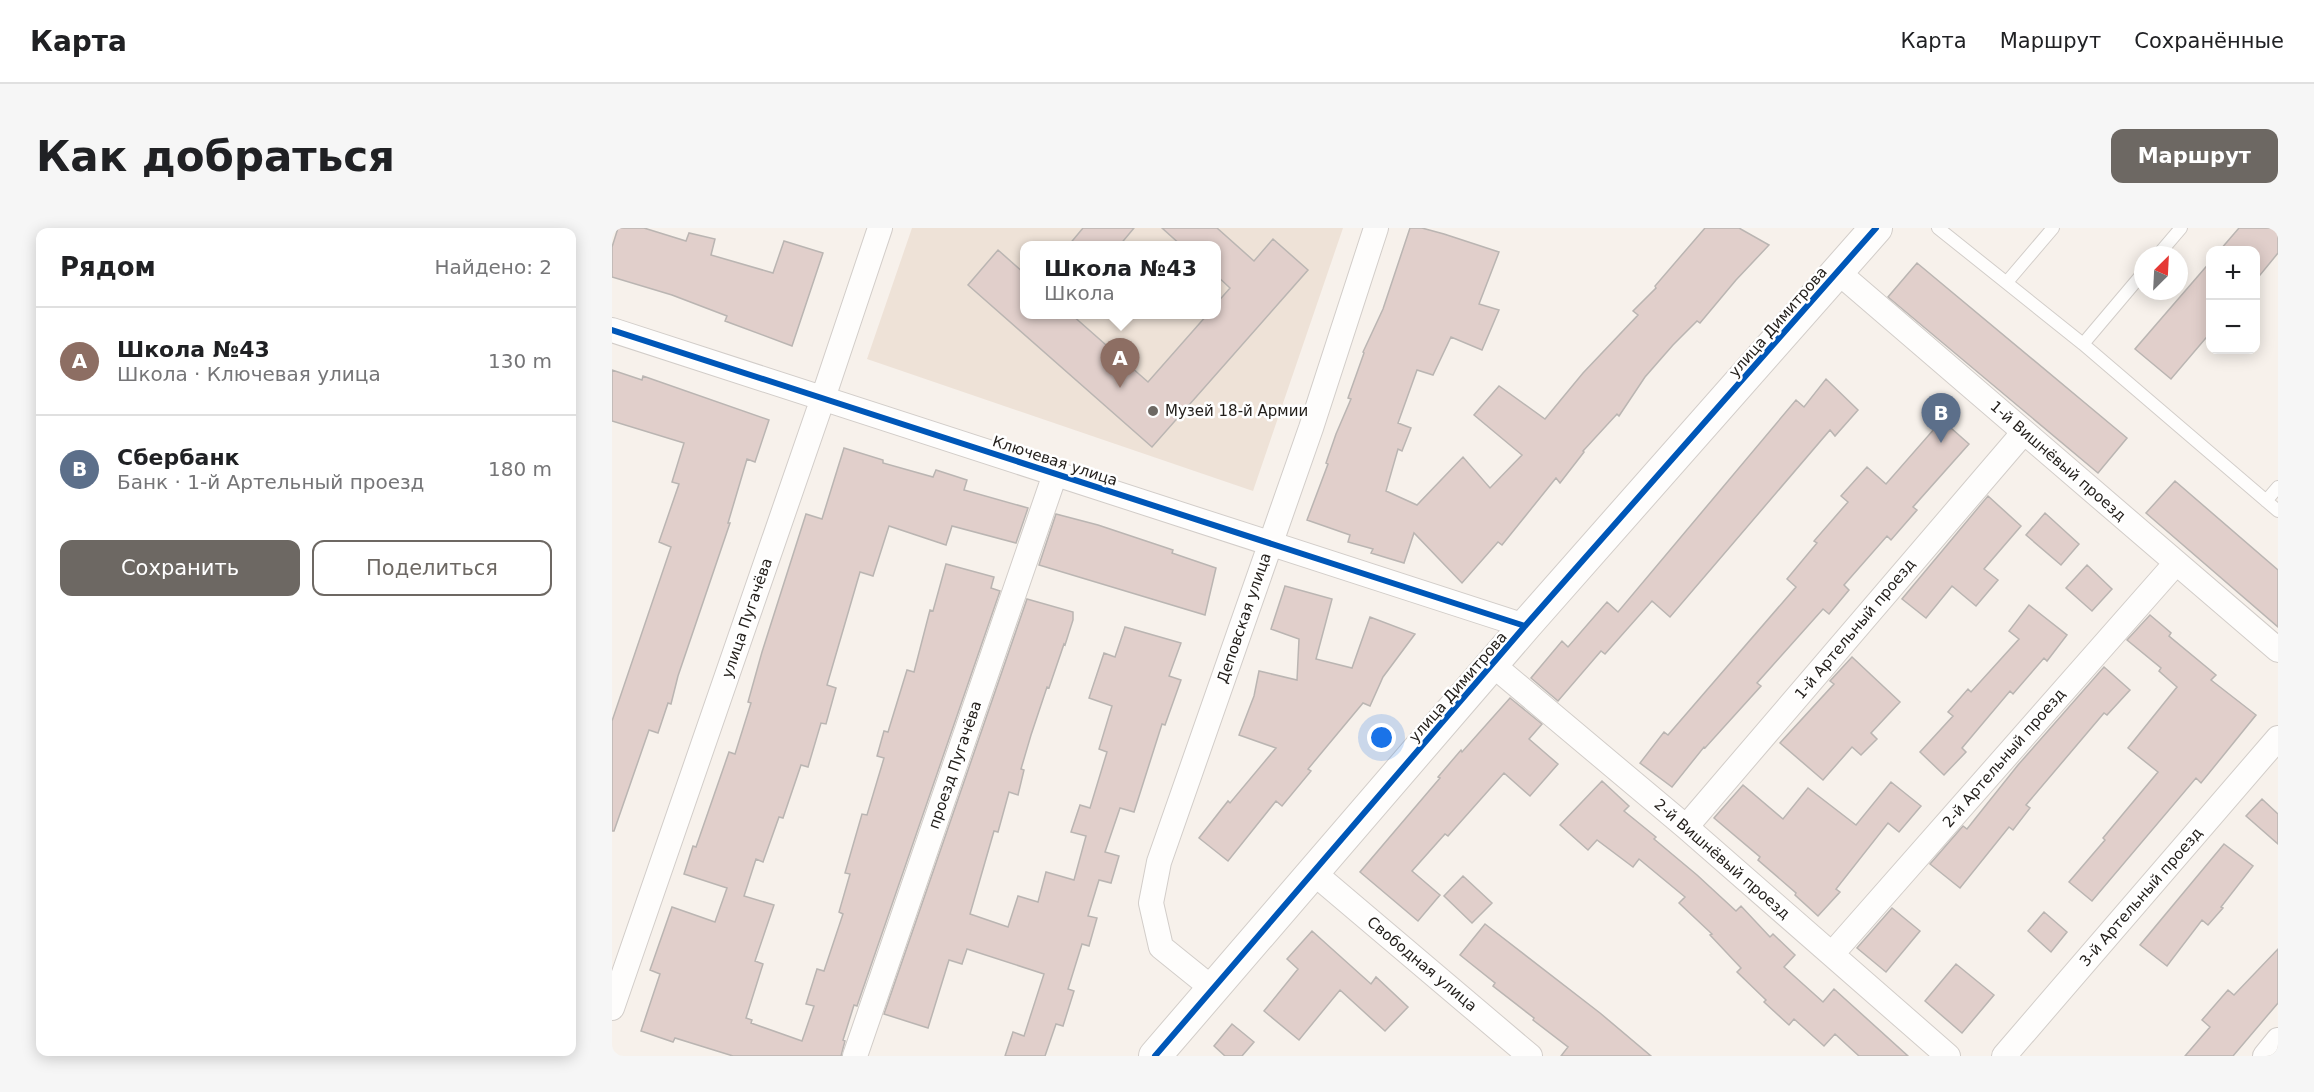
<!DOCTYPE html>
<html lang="ru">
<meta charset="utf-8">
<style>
:root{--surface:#fff;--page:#f6f6f6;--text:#202124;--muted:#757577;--line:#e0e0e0;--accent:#6d6863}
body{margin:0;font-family:"DejaVu Sans",sans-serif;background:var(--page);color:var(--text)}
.controls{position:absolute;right:18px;top:18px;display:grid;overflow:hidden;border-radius:12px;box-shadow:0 3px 15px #0003}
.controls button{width:54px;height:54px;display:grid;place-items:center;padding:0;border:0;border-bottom:2px solid var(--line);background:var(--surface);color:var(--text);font:30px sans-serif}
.compass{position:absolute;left:1522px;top:18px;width:54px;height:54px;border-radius:50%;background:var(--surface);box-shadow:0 3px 15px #0003;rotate:24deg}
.you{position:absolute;left:770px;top:510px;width:21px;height:21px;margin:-15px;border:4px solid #fff;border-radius:50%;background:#1a73e8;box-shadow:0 0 0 9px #1a73e833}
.badge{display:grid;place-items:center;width:39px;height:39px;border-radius:50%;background:var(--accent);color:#fff;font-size:20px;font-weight:700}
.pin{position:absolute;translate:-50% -50px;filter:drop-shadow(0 2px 3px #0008)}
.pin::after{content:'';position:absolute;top:32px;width:21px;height:18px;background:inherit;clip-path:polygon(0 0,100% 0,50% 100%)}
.popup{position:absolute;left:408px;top:13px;width:201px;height:78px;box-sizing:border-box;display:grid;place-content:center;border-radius:12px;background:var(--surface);filter:drop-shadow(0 2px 4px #0005);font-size:20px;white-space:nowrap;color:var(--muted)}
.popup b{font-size:22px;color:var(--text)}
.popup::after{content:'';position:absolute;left:50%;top:100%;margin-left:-12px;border:12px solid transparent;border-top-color:var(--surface)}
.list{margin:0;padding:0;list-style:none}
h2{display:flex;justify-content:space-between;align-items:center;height:78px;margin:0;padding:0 24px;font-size:26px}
h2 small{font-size:20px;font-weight:400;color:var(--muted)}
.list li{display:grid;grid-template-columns:39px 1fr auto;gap:18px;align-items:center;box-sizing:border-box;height:108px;padding:0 24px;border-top:2px solid var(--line)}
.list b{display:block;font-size:22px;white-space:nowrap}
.list p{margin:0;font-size:20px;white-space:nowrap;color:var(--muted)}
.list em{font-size:20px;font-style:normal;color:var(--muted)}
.actions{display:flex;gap:12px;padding:18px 24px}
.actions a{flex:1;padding:14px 0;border:2px solid var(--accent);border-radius:12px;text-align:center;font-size:21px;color:var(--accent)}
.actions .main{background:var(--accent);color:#fff}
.map{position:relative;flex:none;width:1666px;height:828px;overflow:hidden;border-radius:12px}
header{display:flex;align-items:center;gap:36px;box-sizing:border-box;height:84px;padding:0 30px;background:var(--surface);border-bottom:2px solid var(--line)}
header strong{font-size:28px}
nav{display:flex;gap:33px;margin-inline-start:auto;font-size:21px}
.intro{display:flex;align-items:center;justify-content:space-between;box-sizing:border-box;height:144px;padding:0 36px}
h1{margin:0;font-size:42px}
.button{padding:15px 27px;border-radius:12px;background:var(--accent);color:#fff;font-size:21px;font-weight:700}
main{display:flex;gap:36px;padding:0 36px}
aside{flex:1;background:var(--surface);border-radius:12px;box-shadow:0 3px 15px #0003}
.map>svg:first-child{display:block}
.built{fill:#eee2d7;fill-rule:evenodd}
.building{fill:#e1cfcb;stroke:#bab5b2;stroke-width:1.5}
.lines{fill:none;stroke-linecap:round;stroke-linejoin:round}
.service-casing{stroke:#d2cdc9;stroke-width:14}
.minor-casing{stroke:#d2cdc9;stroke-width:26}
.tertiary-casing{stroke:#d2cdc9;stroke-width:34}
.service{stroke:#fefdfc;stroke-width:12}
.minor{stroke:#fefdfc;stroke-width:24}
.tertiary{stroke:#fefdfc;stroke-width:32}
.cycleway-casing{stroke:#fff;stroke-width:10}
.cycleway{stroke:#0057b8;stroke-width:6}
.poi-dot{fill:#6d6863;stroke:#fff;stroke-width:2}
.labels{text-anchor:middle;stroke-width:5;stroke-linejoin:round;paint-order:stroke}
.street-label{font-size:15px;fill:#221e1a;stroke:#fff}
.poi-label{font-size:15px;fill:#221e1a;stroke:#fff;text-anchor:start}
</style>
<header>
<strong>Карта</strong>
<nav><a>Карта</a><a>Маршрут</a><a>Сохранённые</a></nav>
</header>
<div class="intro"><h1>Как добраться</h1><a class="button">Маршрут</a></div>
<main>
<aside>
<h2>Рядом<small>Найдено: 2</small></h2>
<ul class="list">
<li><span class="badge" style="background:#8d6e63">A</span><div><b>Школа №43</b><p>Школа · Ключевая улица</p></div><em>130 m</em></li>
<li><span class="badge" style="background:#5c6f8a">B</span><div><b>Сбербанк</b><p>Банк · 1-й Артельный проезд</p></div><em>180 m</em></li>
</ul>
<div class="actions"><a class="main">Сохранить</a><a>Поделиться</a></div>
</aside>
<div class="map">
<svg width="1666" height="828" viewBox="0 0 1666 828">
<rect width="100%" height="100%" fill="#f7f1eb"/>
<!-- built -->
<path class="built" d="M300,0h431l-90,263 -386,-132zM412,18h192v68h-192z"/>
<!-- building -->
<path class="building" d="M6,0h26l42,13 3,-8 26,6 -4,16 62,18 11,-32 39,12 -31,93 -67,-25 2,-5 -55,-21 -60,-18v-30z
M471,0h51l-15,18h-51z
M550,0h55l37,33 19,-22 35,31 -156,177 -184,-162 30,-35 26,23v42h48l76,67 59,-67h9v-11l14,-16 -14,-13v-29h-34z
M798,0h12l22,6 55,18 -20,52 20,6 -17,40 -31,-13 -18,38 -16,-5 -19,53 13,5 -9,23 -4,-2 -12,42 31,14 46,-48 27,31 32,-33 -48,-40 25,-29 46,33 38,-46 55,-58 -5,-4 23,-23 -1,-2 50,-58h34l30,17 -33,35 -36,43 -3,-2 -24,24 -28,32 -26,39 -2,-2 -34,37 1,1 -24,31 -4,-5 -54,67 -4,-3 -36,41 -48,-50 -10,30 -33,-10 2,-4 -25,-7 2,-7 -43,-15 21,-56 -2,-1 10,-29 15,-35 -3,-1 16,-45 -1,-1 20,-43z
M1627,0h39v25l-22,27v-30h-36z
M1599,33v71l-40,47 -36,-30z
M1305,35l210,175 -29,35 -210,-176z
M0,142l30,10 1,-4 126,44 -14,42 -8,-3 -19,64h2l-52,153 -7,28 -3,-1 -10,30 -9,-3 -35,101h-2v-110l59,-174 -12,-5 20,-58 -7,-2 12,-39 -72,-22z
M1214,151l32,31 -23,26 -5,-6 -160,187 -18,-16 -47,53 -4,-3 -43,50 -27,-23 31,-37 6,6 39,-45 11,10 178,-212 8,7z
M1330,192l27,24 -56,63 4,3 -26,30 -4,-4 -43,49 5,5 -20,24 -6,-5 -66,74 4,3 -56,62 -1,-1 -32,40 -32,-24 24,-31 4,3 128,-148 -9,-8 30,-36 -3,-2 34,-39 -7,-6 26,-29 19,17z
M232,220l39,12v3l50,14 3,-7 31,10 -3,10 64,18 -12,35 -64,-17 -6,19 -57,-19 -16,50 -13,-4 -33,113 9,3 -10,36 -5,-1 -13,44 -7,-2 -18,53 -4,-1 -16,45 -7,-3 -12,37 30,9 -19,56 8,3 -17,54 6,2 -1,3 51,18 12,-35 -8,-2 11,-35 7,2 19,-57 -4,-2 11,-38 -5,-1 17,-59 5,1 17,-57 -7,-2 7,-25 4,1 19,-62 7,2 16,-62 3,1 13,-47 48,13 -3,11 9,3 -143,415 -3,-1 -11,35 2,1 -4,15h-108l-58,-18 -2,4 -32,-11 19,-57 -10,-4 22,-63 43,15 12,-34 -43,-14 9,-28 3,1 33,-95 6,2 16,-51 -3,-1 14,-50 44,-138 16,5z
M1563,253l103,89v57l-132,-114z
M1376,268l33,30 -37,43 14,11 -22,26 -24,-20 -26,32 -24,-19z
M1433,285l34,31 -18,21 -35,-30z
M444,286l42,11 75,25 -1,3 44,15 -11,47 -166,-50z
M1475,337l25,24 -20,22 -26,-23z
M673,358l47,13 -16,60 36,9 18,-51 45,17 -32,43 -13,29 -7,-3 -55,66 3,2 -29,35 -6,-5 -48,60 -29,-23 29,-37 2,2 46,-55 -37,-13 15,-39 5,-25 38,9 2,-41 -28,-10z
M415,371l46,13v8l-8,25 -1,-1 -15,44 -2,-1 -16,48 -10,34 3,1 -6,25 -9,-3 -11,40 -4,-1 -24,83 38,13 10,-31 20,6 8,-30 28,8 12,-44 -15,-4 9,-27 10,3 17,-56 -8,-3 13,-43 -23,-8 15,-45 11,4 10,-30 56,16 -12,33 12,4 -16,45 -3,-1 -28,88 -14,-4 -15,44 14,4 -8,27 -12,-3 -11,36 9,2 -8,28 -7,-2 -14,45 6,2 -11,35 -7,-2 -11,32h-40l8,-24 11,4 20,-62 -77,-25 -5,15 -13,-4 -21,68 -44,-14z
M1417,377l38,30 -20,26 -3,-3 -31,36 -3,-3 -48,57 4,4 -22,23 -24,-23 33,-36 -5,-4 20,-23 3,3 48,-53 -10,-8z
M1538,387l21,18 -2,3 47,39 -5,5 45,35 -55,68 -5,-5 -104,123 -23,-19 36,-42 -2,-2 55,-66 -30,-24 49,-61 -18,-16 2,-3 -34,-28z
M1240,429l48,45 -29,31 6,6 -16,16 -9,-8 -29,33 -43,-37 54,-59 -4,-3z
M1492,439l26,23 -23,25 -3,-2 -78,92 4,3 -17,22 -4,-3 -49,61 -30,-24 33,-38 4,3 51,-64z
M898,470l32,26 -13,15 29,25 -28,32 -26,-23 -56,63 -3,-2 -33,37 28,24 -22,26 -58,-49 80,-94 -2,-1 23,-27 1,2z
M990,553l27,25 -5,5 32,26 -2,2 43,36 39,36 5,-5 29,31 3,-3 22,21 -11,12 39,35 11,-13 74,67h-49l-24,-22 -11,12 -30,-27 -5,6 -25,-23 2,-2 -29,-28 4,-4 -31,-33 2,-1 -33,-31 6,-6 -46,-38 -6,8 -36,-27 -9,10 -28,-25z
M1279,554l30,24 -22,26 -11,-9 -52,66 4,3 -22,24 -23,-21 1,-2 -38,-33 2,-3 -46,-39 29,-33 40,34 25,-31 48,37z
M1650,571l16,15v30l-32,-28z
M1612,616l29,22 -32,41 2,1 -15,17 -6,-5 -35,46 -27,-21z
M851,648l29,27 -20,20 -28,-27z
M1280,680l28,23 -34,41 -29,-24z
M1432,684l23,20 -16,20 -23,-21z
M873,696l115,89 51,43h-90l7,-9 -35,-27 1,-2 -41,-32 2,-3 -35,-28z
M700,703l59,53 5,-7 32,30 -23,24 -45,-41 -41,50 -35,-29 34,-42 -11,-10z
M1666,721v54l-45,53h-48l25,-29 -8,-7 26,-30 6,5z
M1344,736l38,31 -32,38 -37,-32z
M620,796l22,18 -12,14h-17l-11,-10z"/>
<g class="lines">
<!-- service casing -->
<g class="service-casing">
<path id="service" d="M1326,0l145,116 195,167
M1546,27l23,-27
M1395,54l46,-54
M1471,116l60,-71
M1654,273l12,-14"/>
</g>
<!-- minor casing -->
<g class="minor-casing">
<path id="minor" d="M1226,44l440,378
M0,102c305,98 610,195 913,296
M881,437l193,162 262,229
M1074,599l338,-395
M702,645l216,183
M1220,726l344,-391
M601,761l-52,-42 -10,-44 8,-41 152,-434 65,-200
M0,780l211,-610 57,-170
M243,828l200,-582
M1392,828l274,-318
M1653,828l13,-16"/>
</g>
<!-- tertiary casing -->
<g class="tertiary-casing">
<path id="tertiary" d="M543,828l370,-430 351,-398"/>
</g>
<!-- service -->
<use href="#service" class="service"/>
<!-- minor -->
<use href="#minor" class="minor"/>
<!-- tertiary -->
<use href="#tertiary" class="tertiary"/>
<!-- cycleway casing -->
<g class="cycleway-casing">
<path id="cycleway" d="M0,102c305,98 610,195 913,296
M543,828l370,-430 351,-398"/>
</g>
<!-- cycleway -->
<use href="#cycleway" class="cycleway"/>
</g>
<!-- markers -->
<circle class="poi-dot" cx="541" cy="183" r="6"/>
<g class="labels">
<!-- street labels -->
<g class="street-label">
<text transform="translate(1166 94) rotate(-49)" y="5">улица Димитрова</text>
<text transform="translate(443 233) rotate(18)" y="5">Ключевая улица</text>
<text transform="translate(1446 233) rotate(41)" y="5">1-й Вишнёвый проезд</text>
<text transform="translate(135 390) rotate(-71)" y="5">улица Пугачёва</text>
<text transform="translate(632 390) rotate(-71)" y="5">Деповская улица</text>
<text transform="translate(1243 401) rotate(-50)" y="5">1-й Артельный проезд</text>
<text transform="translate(846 459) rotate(-49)" y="5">улица Димитрова</text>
<text transform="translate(1392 530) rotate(-49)" y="5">2-й Артельный проезд</text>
<text transform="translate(343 537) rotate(-71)" y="5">проезд Пугачёва</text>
<text transform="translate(1110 631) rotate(41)" y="5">2-й Вишнёвый проезд</text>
<text transform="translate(1529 669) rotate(-49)" y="5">3-й Артельный проезд</text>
<text transform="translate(810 736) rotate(40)" y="5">Свободная улица</text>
</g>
<!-- poi labels -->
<g class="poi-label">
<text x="553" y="188">Музей 18-й Армии</text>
</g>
</g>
</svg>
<div class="controls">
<button>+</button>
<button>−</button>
</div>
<svg class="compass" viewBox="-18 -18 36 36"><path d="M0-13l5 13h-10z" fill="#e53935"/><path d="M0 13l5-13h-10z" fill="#757577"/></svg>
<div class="you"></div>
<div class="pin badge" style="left:508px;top:160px;background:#8d6e63">A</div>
<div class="popup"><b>Школа №43</b>Школа</div>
<div class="pin badge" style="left:1329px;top:215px;background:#5c6f8a">B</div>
</div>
</main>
